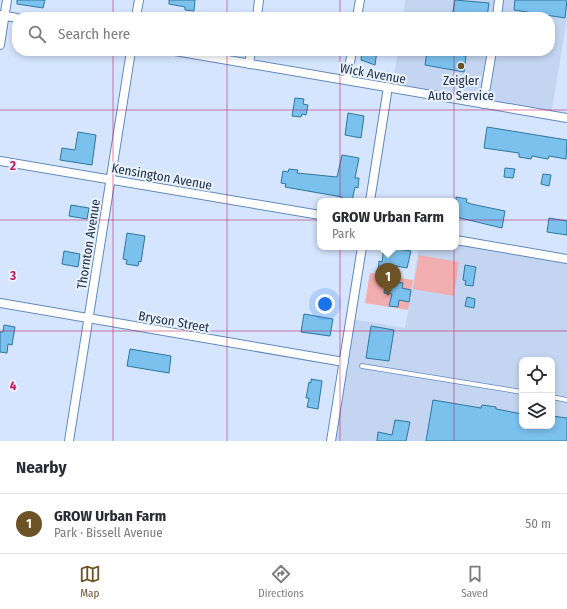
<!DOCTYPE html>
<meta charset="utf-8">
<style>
:root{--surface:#fff;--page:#f2f2f3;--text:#2b2b33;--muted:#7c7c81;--line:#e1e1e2;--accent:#6d5225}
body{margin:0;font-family:"Fira Sans Condensed",sans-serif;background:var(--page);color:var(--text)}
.controls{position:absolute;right:12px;bottom:12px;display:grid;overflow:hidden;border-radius:8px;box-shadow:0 2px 6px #0003}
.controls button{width:36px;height:36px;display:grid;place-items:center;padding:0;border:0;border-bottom:1px solid var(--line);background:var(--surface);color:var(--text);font:20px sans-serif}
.you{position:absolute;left:325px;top:304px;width:14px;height:14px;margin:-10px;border:3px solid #fff;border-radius:50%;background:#1a73e8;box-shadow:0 0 0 6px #1a73e833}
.badge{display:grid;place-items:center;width:26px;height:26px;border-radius:50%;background:var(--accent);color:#fff;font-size:13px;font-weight:700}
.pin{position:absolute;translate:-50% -33px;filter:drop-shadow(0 1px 2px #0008)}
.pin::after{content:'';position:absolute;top:21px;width:14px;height:12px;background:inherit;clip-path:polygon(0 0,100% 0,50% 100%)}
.popup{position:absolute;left:317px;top:198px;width:142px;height:52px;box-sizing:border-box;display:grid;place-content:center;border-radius:8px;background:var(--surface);filter:drop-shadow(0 1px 3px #0005);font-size:13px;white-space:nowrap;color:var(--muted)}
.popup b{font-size:15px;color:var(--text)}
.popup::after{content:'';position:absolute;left:50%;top:100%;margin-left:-8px;border:8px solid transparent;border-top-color:var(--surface)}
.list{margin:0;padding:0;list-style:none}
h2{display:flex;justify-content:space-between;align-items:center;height:52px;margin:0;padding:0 16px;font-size:17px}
h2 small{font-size:13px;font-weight:400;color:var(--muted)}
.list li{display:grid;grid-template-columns:26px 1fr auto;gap:12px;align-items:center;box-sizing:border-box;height:60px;padding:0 16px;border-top:1px solid var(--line)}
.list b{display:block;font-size:15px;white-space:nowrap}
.list p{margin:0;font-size:13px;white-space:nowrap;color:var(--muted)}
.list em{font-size:13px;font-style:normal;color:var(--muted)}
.icon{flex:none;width:22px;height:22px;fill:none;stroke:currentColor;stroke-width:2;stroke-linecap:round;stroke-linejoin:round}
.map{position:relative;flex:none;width:567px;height:441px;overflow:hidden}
.search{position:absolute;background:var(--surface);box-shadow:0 2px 6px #0003;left:12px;right:12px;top:12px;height:44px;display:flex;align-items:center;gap:10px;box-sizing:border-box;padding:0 14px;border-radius:16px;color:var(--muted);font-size:15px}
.sheet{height:112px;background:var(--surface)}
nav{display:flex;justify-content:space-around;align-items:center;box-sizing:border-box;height:56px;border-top:1px solid var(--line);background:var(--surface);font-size:11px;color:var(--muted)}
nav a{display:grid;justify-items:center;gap:2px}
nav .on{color:var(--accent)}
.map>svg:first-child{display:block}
.built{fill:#c3d5f0;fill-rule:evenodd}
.green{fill:#f2adae}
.building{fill:#7bc1ee;stroke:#2f769f}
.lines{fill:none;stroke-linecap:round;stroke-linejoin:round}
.service-casing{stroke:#6288c0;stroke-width:5.5}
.minor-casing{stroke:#6288c0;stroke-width:10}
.service{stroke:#fff;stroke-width:4}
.minor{stroke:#fff;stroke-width:8}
.grid{fill:none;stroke:#c2185b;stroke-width:1;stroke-opacity:0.55}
.poi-dot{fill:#6d5225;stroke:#e9f2fe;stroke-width:1.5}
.labels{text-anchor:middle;stroke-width:4;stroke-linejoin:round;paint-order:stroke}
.street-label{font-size:13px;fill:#203047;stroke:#e9f2fe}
.poi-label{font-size:13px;fill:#203047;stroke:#e9f2fe}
.grid-label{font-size:13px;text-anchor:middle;font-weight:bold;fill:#c2185b;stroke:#e9f2fe;stroke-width:4;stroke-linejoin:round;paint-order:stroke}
</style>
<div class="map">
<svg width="567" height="441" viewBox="0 0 567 441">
<rect width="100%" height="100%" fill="#d5e5fe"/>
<!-- built -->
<path class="built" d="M405,0h162v19l-16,96 -159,-27 6,-37h152v-34h-147z
M456,240l111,19v182h-236l20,-122 54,9 14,-81h37zM522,360h30v66h-30z"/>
<!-- green -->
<path class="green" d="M419,255l40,7 -5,34 -41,-7z
M370,273l43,7 -5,30 -43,-7z"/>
<!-- building -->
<path class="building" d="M17,0h28l-2,8 -26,-4z
M169,0h26l-1,11 -9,-1v-3l-16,-3z
M455,0l34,3 -2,14h-35z
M515,0h52l-2,18 -51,-8z
M362,51h15l-2,14 -14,-5z
M427,51l39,5 -2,16 -39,-7z
M295,98l9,1 -1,5 5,1 -2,10 -4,-1 -1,3 -9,-1z
M348,113l16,3 -3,22 -16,-3z
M487,127l80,13 -1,19 -17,-3 -1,3 -16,-3 -1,3 -12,-2v-4l-35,-5z
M78,132l18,3 -4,30 -32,-5 2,-12 13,2z
M342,155l17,3 -4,20h4l-1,10 -3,-1 -3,14h-10v-4l-57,-10 1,-3 -5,-1 2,-12 5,1 1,-3 9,1 -1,3 40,4z
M505,168l10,1 -2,9 -9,-1z
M543,174l8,1 -2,11 -8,-2z
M456,197l11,2 -1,3 5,2 34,7 -3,17 -46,-11z
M71,205l18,3 -2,11 -18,-3z
M549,218l18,3v14l-20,-3z
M127,233l18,3 -4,26 -2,-1 -1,5 -12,-2 1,-4 -4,-1z
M384,247l27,4 -4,17 -11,-2 -2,16 9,1 -1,5 9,2 -2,12 -10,-2 -1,7 -9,-1 3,-12 -8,-1 3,-20 -9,-1 1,-11 3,1z
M64,251l16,3 -2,13 -16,-3z
M465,265l11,2 -3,19 -8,-1 1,-4 -3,-1z
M467,297l8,2 -1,9 -9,-2z
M304,314l29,5 -3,17 -29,-4z
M4,325l11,2 -3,18 -4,-1 -1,9 -7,-1v-20h3z
M371,326l23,4 -5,31 -23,-3z
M130,349l41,7 -2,17 -42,-7z
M311,379l11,2 -4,28 -11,-2 2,-9h-3l3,-16 2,1z
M433,400l48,8 1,-3 14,2v2l26,5v12h30v-10l15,2v23h-141z
M395,420l15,2 -4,19h-29l1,-9 14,3z"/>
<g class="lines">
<!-- service casing -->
<g class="service-casing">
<path id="service" d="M362,366l160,26
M552,397l15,3"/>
</g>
<!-- minor casing -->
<g class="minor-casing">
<path id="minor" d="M0,15l17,3
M136,17l3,-17
M257,17l2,-17
M357,17l3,-17
M497,17l2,-17
M0,45l7,-45
M175,51l392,67
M249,64l2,-13
M347,80l5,-29
M483,104l9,-53
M0,161l320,54
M370,201l18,-114
M456,240l111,19
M0,303l344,59
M69,441l62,-390
M331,441l31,-194"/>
</g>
<!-- service -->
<use href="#service" class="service"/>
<!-- minor -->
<use href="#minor" class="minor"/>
</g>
<!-- grid -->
<path class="grid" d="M113,0v17M227,0v17M340,0v17M454,0v17M113,51v390M227,51v390M340,51v390M454,51v390M0,110h567M0,220h567M0,331h567"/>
<!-- markers -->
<circle class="poi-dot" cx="461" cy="66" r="4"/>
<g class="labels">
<!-- street labels -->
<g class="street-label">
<text transform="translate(373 73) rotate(10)" y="5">Wick Avenue</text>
<text transform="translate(162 176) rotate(10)" y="5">Kensington Avenue</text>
<text transform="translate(88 244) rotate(-81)" y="5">Thornton Avenue</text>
<text transform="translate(174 321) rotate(10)" y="5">Bryson Street</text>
</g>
<!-- poi labels -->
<g class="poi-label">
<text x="461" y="85">Zeigler<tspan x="461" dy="15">Auto Service</tspan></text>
</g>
</g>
<g class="grid-label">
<text x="13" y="170">2</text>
<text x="13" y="280">3</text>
<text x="13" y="390">4</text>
</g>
</svg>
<div class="controls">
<button><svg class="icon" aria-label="locate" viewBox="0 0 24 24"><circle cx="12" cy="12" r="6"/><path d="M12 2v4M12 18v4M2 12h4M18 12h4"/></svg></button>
<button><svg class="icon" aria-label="layers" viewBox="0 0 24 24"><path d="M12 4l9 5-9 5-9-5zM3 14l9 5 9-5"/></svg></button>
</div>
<div class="you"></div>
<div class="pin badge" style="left:388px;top:296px">1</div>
<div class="popup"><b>GROW Urban Farm</b>Park</div>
<div class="search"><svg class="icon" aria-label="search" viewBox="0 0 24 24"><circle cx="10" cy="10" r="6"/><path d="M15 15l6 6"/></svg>Search here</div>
</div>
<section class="sheet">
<h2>Nearby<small></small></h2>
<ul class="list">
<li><span class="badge">1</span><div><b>GROW Urban Farm</b><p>Park · Bissell Avenue</p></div><em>50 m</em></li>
</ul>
</section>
<nav>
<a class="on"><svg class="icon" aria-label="map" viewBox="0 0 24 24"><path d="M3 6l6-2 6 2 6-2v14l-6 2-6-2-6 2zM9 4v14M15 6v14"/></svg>Map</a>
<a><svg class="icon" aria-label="directions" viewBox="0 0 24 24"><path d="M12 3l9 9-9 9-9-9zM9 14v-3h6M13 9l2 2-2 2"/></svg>Directions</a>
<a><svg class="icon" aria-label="saved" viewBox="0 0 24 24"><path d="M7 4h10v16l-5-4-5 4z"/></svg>Saved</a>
</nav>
